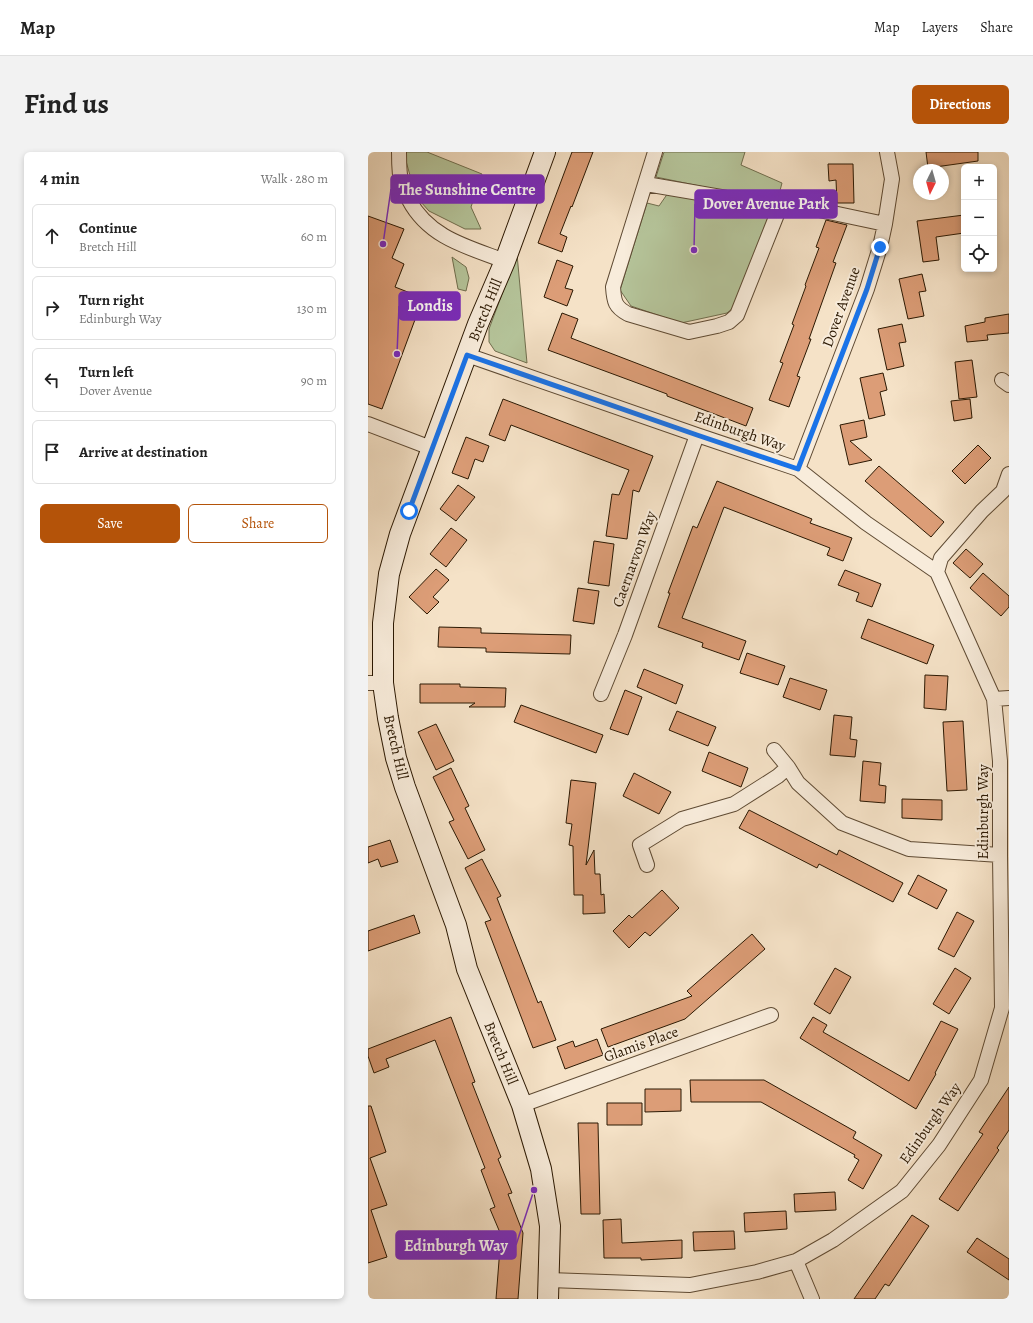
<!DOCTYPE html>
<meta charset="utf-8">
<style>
:root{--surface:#fff;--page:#f2f2f2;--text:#222;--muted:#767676;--line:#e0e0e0;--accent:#b45309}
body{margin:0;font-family:Alegreya,serif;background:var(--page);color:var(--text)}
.controls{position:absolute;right:12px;top:12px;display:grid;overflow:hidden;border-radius:6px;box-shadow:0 2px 6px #0003}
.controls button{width:36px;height:36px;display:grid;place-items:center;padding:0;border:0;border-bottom:1px solid var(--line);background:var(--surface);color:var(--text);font:20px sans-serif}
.compass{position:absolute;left:545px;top:12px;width:36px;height:36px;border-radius:50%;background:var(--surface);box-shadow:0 2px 6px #0003;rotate:185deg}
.stop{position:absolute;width:12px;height:12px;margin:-9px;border:3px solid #1a73e8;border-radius:50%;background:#fff}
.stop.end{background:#1a73e8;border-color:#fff;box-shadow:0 1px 4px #0008}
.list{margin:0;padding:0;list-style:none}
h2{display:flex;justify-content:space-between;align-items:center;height:52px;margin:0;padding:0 16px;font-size:17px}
h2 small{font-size:13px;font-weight:400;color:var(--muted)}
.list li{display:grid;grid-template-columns:26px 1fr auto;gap:12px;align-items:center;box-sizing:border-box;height:64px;margin:0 8px 8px;padding:0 8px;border:1px solid var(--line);border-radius:6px}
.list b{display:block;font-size:15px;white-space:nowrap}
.list p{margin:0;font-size:13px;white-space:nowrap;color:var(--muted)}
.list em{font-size:13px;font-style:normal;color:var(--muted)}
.actions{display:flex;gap:8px;padding:12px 16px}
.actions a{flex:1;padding:9px 0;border:1px solid var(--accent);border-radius:6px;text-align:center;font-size:14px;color:var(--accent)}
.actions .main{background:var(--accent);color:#fff}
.icon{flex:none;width:22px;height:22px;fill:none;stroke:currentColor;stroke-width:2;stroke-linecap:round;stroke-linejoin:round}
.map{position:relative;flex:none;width:641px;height:1147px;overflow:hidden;border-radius:6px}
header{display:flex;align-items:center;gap:24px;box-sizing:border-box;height:56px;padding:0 20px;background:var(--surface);border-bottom:1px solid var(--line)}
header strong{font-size:19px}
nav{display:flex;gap:22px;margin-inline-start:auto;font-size:14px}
.intro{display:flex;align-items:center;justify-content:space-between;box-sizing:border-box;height:96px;padding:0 24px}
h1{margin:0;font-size:28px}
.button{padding:10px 18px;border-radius:6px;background:var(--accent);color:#fff;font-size:14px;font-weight:700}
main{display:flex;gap:24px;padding:0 24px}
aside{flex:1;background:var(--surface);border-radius:6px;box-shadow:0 2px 6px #0003}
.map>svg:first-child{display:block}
.green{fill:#b5c49a;stroke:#706e4e}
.building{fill:#dc9d77;stroke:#2b1802}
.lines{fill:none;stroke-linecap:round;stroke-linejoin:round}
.street-casing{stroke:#5e4a33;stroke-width:16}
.secondary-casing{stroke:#2b1802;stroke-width:22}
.street{stroke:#f8ecdb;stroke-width:14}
.secondary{stroke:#f8ecdb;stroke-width:20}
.route{stroke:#1a73e8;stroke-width:5}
.labels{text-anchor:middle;stroke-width:4;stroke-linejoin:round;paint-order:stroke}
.street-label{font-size:15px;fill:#2b1802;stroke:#f8ecdb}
.leader{fill:none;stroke:#7b2cbf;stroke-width:1.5}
.callout-dot{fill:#7b2cbf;stroke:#f8ecdb;stroke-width:1.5}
.callout{fill:#7b2cbf;stroke:#7b2cbf;stroke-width:1.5}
.callout-label{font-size:16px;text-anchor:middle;font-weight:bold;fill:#fff}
</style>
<header>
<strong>Map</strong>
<nav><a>Map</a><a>Layers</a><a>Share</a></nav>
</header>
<div class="intro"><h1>Find us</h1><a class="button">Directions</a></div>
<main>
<aside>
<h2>4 min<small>Walk · 280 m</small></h2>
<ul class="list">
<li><svg class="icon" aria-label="ahead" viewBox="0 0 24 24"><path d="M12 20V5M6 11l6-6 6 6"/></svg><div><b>Continue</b><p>Bretch Hill</p></div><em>60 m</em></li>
<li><svg class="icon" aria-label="right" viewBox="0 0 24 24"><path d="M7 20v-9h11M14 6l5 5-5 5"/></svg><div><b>Turn right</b><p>Edinburgh Way</p></div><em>130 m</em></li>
<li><svg class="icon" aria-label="left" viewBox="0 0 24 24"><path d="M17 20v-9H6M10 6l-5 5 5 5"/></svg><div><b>Turn left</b><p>Dover Avenue</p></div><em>90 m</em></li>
<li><svg class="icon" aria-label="arrive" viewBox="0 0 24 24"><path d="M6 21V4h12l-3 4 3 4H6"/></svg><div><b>Arrive at destination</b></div></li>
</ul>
<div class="actions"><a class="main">Save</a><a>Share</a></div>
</aside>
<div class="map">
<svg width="641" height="1147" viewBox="0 0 641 1147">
<rect width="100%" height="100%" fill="#f5e2c7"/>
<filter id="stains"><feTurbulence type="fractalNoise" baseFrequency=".005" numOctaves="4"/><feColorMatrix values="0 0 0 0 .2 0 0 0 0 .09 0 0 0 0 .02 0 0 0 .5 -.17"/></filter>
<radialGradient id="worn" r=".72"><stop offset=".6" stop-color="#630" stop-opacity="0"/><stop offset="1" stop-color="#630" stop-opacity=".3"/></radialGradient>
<!-- green -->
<path class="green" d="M38,0h21l55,22 -11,33 10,22h-16l-36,-18 -9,-10 -9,-22 -5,-18z
M296,0h81l-4,13 41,18 -5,19 -121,-25z
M300,41l104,18 -38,96 -7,6 -46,10 -50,-17 -11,-16 27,-87 12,3z
M149,102l10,109 -32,-12 -6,-9v-13z
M84,105l14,10 3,11 -3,13 -8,-2z"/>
<!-- building -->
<path class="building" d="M204,0h21l-21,55 -1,-1 -11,28 7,3 -5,15 -24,-9z
M558,0h52v9l-50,7z
M460,12h25l1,39h-17l-1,-23 -7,1z
M596,63v18l-28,4 3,23 -16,2 -6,-41z
M0,64l36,13 -12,29 12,6 -9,23 28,11 -41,111 -14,-5z
M458,68l21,5 -14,37 3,1 -27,76h2l-14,37 3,1 -11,30 -20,-7 14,-37 -3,-1 14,-37 -2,-1 14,-38 -1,-1 14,-37 -3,-1z
M189,108l16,6 -8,22 8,2 -6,16 -23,-9z
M554,122l4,17 -7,1 5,24 -16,3 -9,-40z
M194,161l16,6 -7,19 182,70 -7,18 -79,-30v-2l-119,-44z
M641,162v19l-22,2 1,5 -21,2 -2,-16 20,-4v-4z
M534,172l4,18 -7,1 5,23 -17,4 -9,-41z
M604,208l5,37 -18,2 -4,-37z
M515,221l4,17 -7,2 5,23 -16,4 -9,-41z
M135,247l150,57 -14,36 -6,-2 -6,49 -21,-3 6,-42 7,1 10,-25 -118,-45 -6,16 -16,-6z
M602,247l2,19 -18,3 -3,-20z
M496,268l3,17 -17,4 22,19 -23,5 -9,-40z
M98,285l23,9 -6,16 -8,-3 -7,20 -16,-6z
M610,293l13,13 -26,26 -13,-13z
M511,314l65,56 -13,15 -66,-56z
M349,329l95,38 -2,4 42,15 -9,23 -16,-6 3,-7 -106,-41 -42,111 64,23 -7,19 -37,-13 1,-4 -45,-16 12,-34h-2l25,-67 4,2z
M90,333l17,12 -19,24 -16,-12z
M83,376l16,12 -21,27 -16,-13z
M226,389l20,3 -5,42 -21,-3z
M598,397l17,15 -13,14 -17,-15z
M68,417l13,11 -16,17 6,5 -12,12 -18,-17z
M477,418l36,14 -9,23 -16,-6 3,-8 -21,-8z
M615,421l26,23v11l-8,9 -31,-28z
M210,436l21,3 -5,33 -21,-3z
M500,467l66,26 -7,19 -66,-26z
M71,475l42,1v5l90,2 -1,19 -84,-2v-4l-48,-1z
M379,501l38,13 -7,19 -38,-12z
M276,517l39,16 -7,19 -39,-17z
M557,523l23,1 -2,34 -22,-2z
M422,526l37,12 -7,20 -37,-13z
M52,532h40v3l46,1 -1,19h-36l6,-4h-55z
M257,538l17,7 -14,38 -18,-6z
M153,553l82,30 -7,18 -82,-31z
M309,559l39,16 -8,19 -39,-16z
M466,563l18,2 -2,22 7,1 -2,17 -25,-2z
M595,569l4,69 -20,1 -4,-69z
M68,572l18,37 -18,9 -18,-38z
M341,600l39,16 -7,19 -39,-16z
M495,609l18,2 -2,22 7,1 -1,17 -25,-2z
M83,616l18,38 -4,2 20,42 -17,9 -19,-37 5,-2 -21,-43z
M266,621l37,19 -12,22 -36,-18z
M203,628l25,3 -10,82 8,-15 1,24h5l1,21 3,-1 1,19 -22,1v-19h-9l-1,-49 -4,-1 3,-21 -6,-1z
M534,647l40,1v20l-40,-2z
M381,658l88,45 2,-5 64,33 -10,19 -74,-38 -2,4 -78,-40z
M22,688l8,22 -17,5 -3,-8 -10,4v-16z
M114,707l19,37 -4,2 41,105 3,-2 15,39 -23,8 -48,-126 6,-2 -26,-52z
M550,723l29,15 -10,19 -29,-15z
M294,738l17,18 -29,28 -5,-4 -16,16 -16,-17 16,-16 3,3z
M589,760l17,9 -20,36 -16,-8z
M46,763l6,18 -52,18v-20z
M384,782l13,15 -80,70 -77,28 -7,-18 91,-33 -5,-5z
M467,816l16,9 -21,37 -16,-10z
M587,816l16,10 -22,36 -16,-10z
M83,865l24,65 -3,1 29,74 -3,2 14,34 -4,1 15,39 -5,66h-22l5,-64 -11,-26 5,-2 -14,-37 4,-2 -50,-128 -49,19 3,8 -15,6 -6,-17v-7z
M445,865l14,8 -4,7 86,49 32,-60 17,8 -23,44 1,1 -20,35 -116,-71z
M229,887l6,16 -38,14 -8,-22 16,-6 2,6z
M322,928h74l92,52 -3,6 29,17 -19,34 -15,-9 11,-20 -5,-3 1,-2 -94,-53h-70z
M641,935v43l-12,18 2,2 -41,61 -19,-12 44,-65 -4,-2z
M277,937h36v22l-36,1z
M239,951h35v22h-35z
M0,954h3l15,46 -16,6 17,47 -16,5 16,47 -19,6z
M210,971h20l2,91h-19z
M467,1040l1,18 -41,2 -1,-18z
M418,1059l1,18 -42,3 -1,-19z
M544,1063l17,11 -40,60 -4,-2 -10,15h-21z
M253,1067l1,24 60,-3v18l-41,2v-2h-37l-1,-38z
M366,1079l1,18 -41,2 -1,-19z
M609,1086l32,21v21l-42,-28z"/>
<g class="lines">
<!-- street casing -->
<g class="street-casing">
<path id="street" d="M31,0c0,11 0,24 3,34 1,5 5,9 7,14 20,38 59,47 96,61
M287,0l-42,135c1,15 2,20 15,27l61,18 28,-6 12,-4 8,-7 43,-108
M278,32l134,23 39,3 66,14
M99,203l230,80 101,34 68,54 71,49 57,127 6,62v94l2,153 -21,72 -42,65 -37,46 -69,49 -37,21 -39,11 -67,13 -141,-5
M634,228l7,5
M0,272l63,24
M430,317l69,-180 13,-42 5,-23 7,-45 -5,-27
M569,420l4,-14 41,-47 21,-20 6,-17
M0,531h15
M233,542l24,-59 72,-200
M626,547l15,-1
M406,598l14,17 10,16 44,40 67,26 91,6
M279,713l-7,-20 42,-26 52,-15 44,-28 10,-9
M154,953l249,-90
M428,1109l16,38"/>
</g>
<!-- secondary casing -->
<g class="secondary-casing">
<path id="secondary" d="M177,0l-40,109 -27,63 -78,210 -11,40 -6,49v60l5,35 8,40 9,29 51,138 11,44 55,136 19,64 9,57 -2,73"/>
</g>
<!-- street -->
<use href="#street" class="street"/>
<!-- secondary -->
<use href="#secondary" class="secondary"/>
</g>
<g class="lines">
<!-- route -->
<path class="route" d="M41,359l58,-156 230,80 101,34 69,-180 13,-42"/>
</g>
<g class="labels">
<!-- street labels -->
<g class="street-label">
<text transform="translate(473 155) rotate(-70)" y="5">Dover Avenue</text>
<text transform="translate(117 158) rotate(-68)" y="5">Bretch Hill</text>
<text transform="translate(372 279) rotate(19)" y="5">Edinburgh Way</text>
<text transform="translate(266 407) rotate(-70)" y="5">Caernarvon Way</text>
<text transform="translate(28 595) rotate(77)" y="5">Bretch Hill</text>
<text transform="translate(615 660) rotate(-90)" y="5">Edinburgh Way</text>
<text transform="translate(273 892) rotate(-20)" y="5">Glamis Place</text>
<text transform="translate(133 901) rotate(68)" y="5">Bretch Hill</text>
<text transform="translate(562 971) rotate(-55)" y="5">Edinburgh Way</text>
</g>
</g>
<!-- callouts -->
<path class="leader" d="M15 92L23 37M326 98L327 52M29 202L31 154M166 1038L148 1093"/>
<g class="callout-dot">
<circle cx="15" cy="92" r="4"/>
<circle cx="326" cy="98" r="4"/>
<circle cx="29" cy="202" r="4"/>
<circle cx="166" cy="1038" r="4"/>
</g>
<g class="callout">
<rect x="23" y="23" width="153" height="28" rx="4"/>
<rect x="327" y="38" width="142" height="28" rx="4"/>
<rect x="31" y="140" width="61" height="28" rx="4"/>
<rect x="28" y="1079" width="120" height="28" rx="4"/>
</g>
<g class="callout-label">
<text x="99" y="43">The Sunshine Centre</text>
<text x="398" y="57">Dover Avenue Park</text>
<text x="62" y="159">Londis</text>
<text x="88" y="1099">Edinburgh Way</text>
</g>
<rect width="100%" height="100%" filter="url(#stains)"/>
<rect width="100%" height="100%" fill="url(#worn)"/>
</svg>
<div class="controls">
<button>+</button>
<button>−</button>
<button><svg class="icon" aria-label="locate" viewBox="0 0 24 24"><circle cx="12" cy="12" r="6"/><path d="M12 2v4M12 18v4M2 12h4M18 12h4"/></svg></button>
</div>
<svg class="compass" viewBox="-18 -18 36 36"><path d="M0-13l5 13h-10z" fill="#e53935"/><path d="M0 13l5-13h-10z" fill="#767676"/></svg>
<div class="stop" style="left:41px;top:359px"></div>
<div class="stop end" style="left:512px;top:95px"></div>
</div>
</main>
